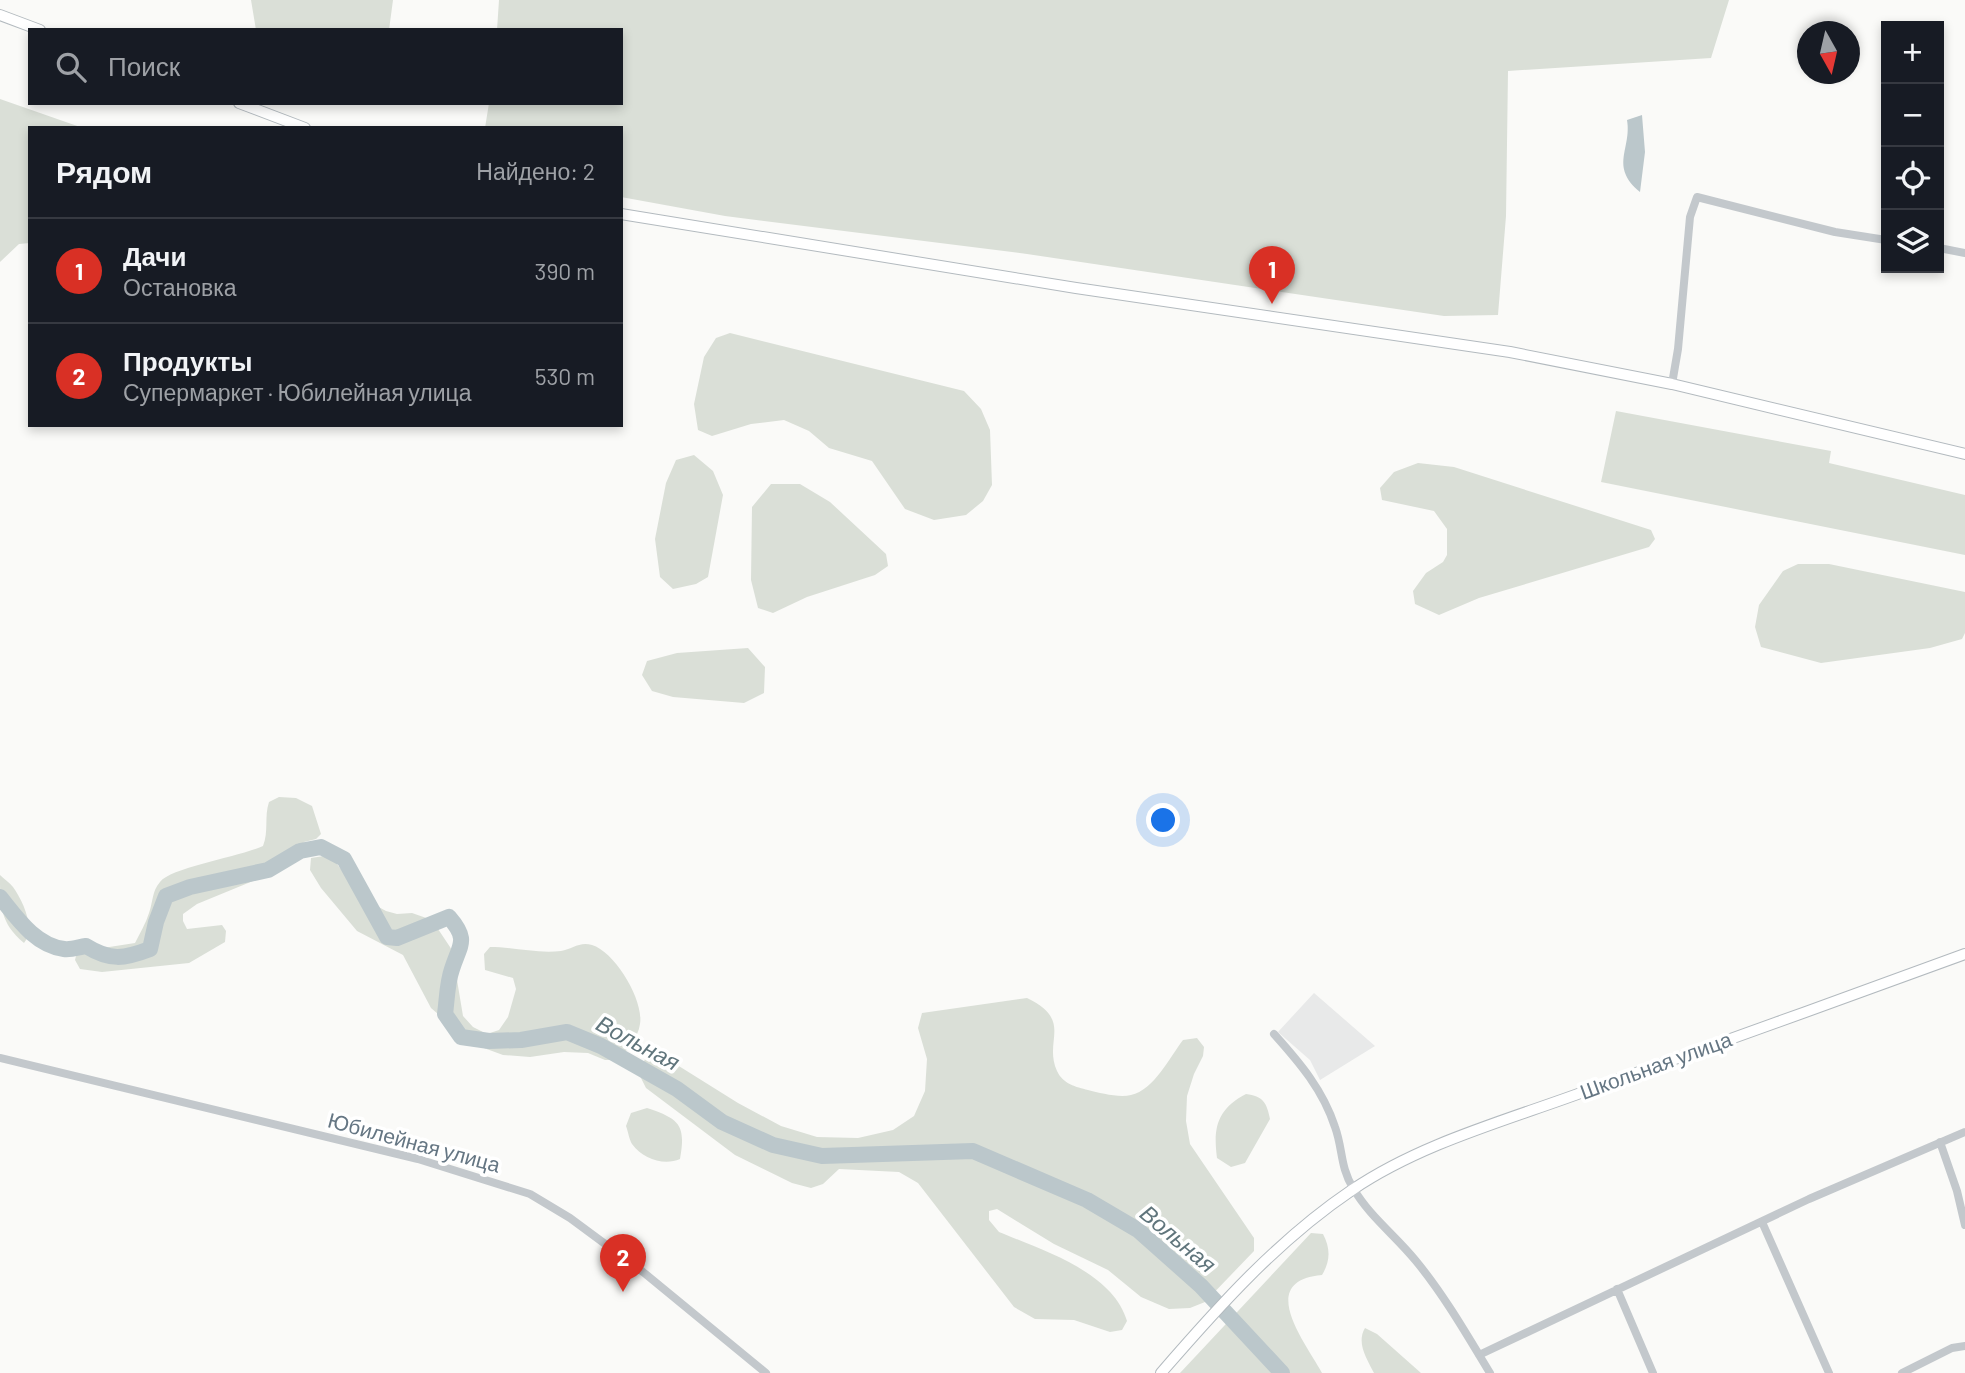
<!DOCTYPE html>
<html lang="ru">
<meta charset="utf-8">
<style>
:root{--surface:#171b24;--page:#242831;--text:#f1f3f6;--muted:#9ea1a6;--line:#363941;--accent:#d93025}
body{margin:0;font-family:Barlow,sans-serif;background:var(--page);color:var(--text)}
.controls{position:absolute;right:21px;top:21px;display:grid;overflow:hidden;border-radius:0px;box-shadow:0 4px 10px #0003}
.controls button{width:63px;height:63px;display:grid;place-items:center;padding:0;border:0;border-bottom:2px solid var(--line);background:var(--surface);color:var(--text);font:35px sans-serif}
.compass{position:absolute;left:1797px;top:21px;width:63px;height:63px;border-radius:50%;background:var(--surface);box-shadow:0 4px 10px #0003;rotate:172deg}
.you{position:absolute;left:1164px;top:821px;width:24px;height:24px;margin:-18px;border:5px solid #fff;border-radius:50%;background:#1a73e8;box-shadow:0 0 0 10px #1a73e833}
.badge{display:grid;place-items:center;width:46px;height:46px;border-radius:50%;background:var(--accent);color:#fff;font-size:23px;font-weight:700}
.pin{position:absolute;translate:-50% -58px;filter:drop-shadow(0 2px 4px #0008)}
.pin::after{content:'';position:absolute;top:37px;width:24px;height:21px;background:inherit;clip-path:polygon(0 0,100% 0,50% 100%)}
.list{margin:0;padding:0;list-style:none}
h2{display:flex;justify-content:space-between;align-items:center;height:91px;margin:0;padding:0 28px;font-size:30px}
h2 small{font-size:23px;font-weight:400;color:var(--muted)}
.list li{display:grid;grid-template-columns:46px 1fr auto;gap:21px;align-items:center;box-sizing:border-box;height:105px;padding:0 28px;border-top:2px solid var(--line)}
.list b{display:block;font-size:26px;white-space:nowrap}
.list p{margin:0;font-size:23px;white-space:nowrap;color:var(--muted)}
.list em{font-size:23px;font-style:normal;color:var(--muted)}
.icon{flex:none;width:38px;height:38px;fill:none;stroke:currentColor;stroke-width:2;stroke-linecap:round;stroke-linejoin:round}
.map{position:relative;flex:none;width:1965px;height:1373px;overflow:hidden}
.search{position:absolute;background:var(--surface);box-shadow:0 4px 10px #0003;left:28px;top:28px;width:595px;height:77px;display:flex;align-items:center;gap:18px;box-sizing:border-box;padding:0 24px;border-radius:0px;color:var(--muted);font-size:26px}
.panel{position:absolute;background:var(--surface);box-shadow:0 4px 10px #0003;left:28px;top:126px;width:595px;height:301px;border-radius:0px}
.map>svg:first-child{display:block}
.built{fill:#e8e9e9}
.green{fill:#dadfd7}
.water{fill:#bbc7cb}
.lines{fill:none;stroke-linecap:round;stroke-linejoin:round}
.river{stroke:#bbc7cb;stroke-width:16}
.secondary-casing{stroke:#b3babf;stroke-width:12}
.street{stroke:#c3c8cc;stroke-width:8}
.secondary{stroke:#fff;stroke-width:10}
.labels{text-anchor:middle;stroke-width:7;stroke-linejoin:round;paint-order:stroke}
.street-label{font-size:21px;fill:#657683;stroke:#fff}
.water-label{font-size:23px;font-style:italic;fill:#60757c;stroke:#fff}
</style>
<div class="map">
<svg width="1965" height="1373" viewBox="0 0 1965 1373">
<rect width="100%" height="100%" fill="#fafaf8"/>
<!-- built -->
<path class="built" d="M1314,993l61,53 -55,34 -10,-20 -32,-28z"/>
<!-- green -->
<path class="green" d="M251,0h142l-4,30h-133z
M499,0h1230l-18,58 -203,13 -2,145 -8,99 -54,1 -417,-62 -302,-38 -104,-19v-69h-136l4,-25h132v-73h-124z
M0,99l83,29h-53v115l-11,1 -19,18z
M730,333l234,58 17,18 9,21 2,55 -9,16 -17,14 -32,5 -29,-11 -33,-48 -43,-13 -20,-17 -25,-11 -33,4 -39,12 -14,-6 -4,-26 10,-47 12,-19z
M1616,411l215,40 -2,12 136,32v60l-364,-73z
M694,455l19,16 10,24 -15,82 -12,7 -23,5 -13,-12 -5,-38 11,-56 10,-23z
M1418,463l36,4 197,63 4,9 -6,8 -170,51 -40,17 -24,-11 -2,-13 13,-18 17,-11 4,-7v-26l-13,-18 -52,-11 -2,-12 14,-16z
M771,484h29l30,18 56,52 2,12 -13,9 -68,22 -34,16 -15,-5 -7,-28 1,-73z
M1798,564h31l136,28v41l-3,6 -32,9 -109,15 -60,-16 -6,-20 4,-22 24,-34z
M748,648l17,19 -1,26 -20,10 -71,-6 -21,-6 -10,-16 5,-14 30,-8z
M279,797l17,1 16,8 9,28 -5,5 -12,3 -14,21 -8,6 -85,35 -14,10v7l4,8 35,-4 4,6 -1,11 -36,21 -87,9 -22,-3 -5,-9 2,-8 58,-9c5,-10 11,-20 14,-30 4,-11 3,-22 11,-31 12,-15 80,-25 103,-36 6,-15 1,-29 6,-44z
M330,855l34,44 22,12 11,3 15,-1 20,7 20,30 11,66 10,11 14,7 12,-4 9,-13 8,-28 -3,-11 -28,-8 -1,-16 6,-7c23,0 48,7 71,4 11,-2 19,-10 31,-6 23,7 52,55 48,79 -2,14 -13,26 -22,36h-13l-17,-7 -24,-1 -34,5 -27,-2 -30,-11 -42,-36 -28,-53 -46,-24 -36,-43 -11,-18 1,-12z
M0,875c4,4 10,8 13,12 10,14 23,42 11,56 -24,-20 -24,-38 -24,-68z
M1027,998c47,23 16,42 30,73 6,13 19,16 31,19 12,3 31,8 43,5 23,-5 39,-38 52,-55l14,-2 7,9 -1,9 -9,18 -7,22 -1,25 4,23 64,94v13l-49,51 -15,6 -21,1 -28,-12 -33,-27 -54,-26 -57,-35 -8,2v9l10,12c43,18 114,40 128,89l-5,9 -12,2 -36,-12 -39,-1 -21,-12 -96,-124 -19,-11 -60,-3 -16,15 -12,4 -19,-5 -57,-28 -89,-67 -7,-14 6,-15 21,-1 72,45 43,23 36,11 41,1 35,-8 21,-14 11,-25 2,-32 -9,-31 4,-15z
M1246,1094c17,2 21,9 24,25l-25,44 -14,4 -14,-9c-4,-30 0,-49 29,-64z
M647,1108c33,11 39,17 33,51 -16,7 -37,0 -48,-15 -3,-5 -4,-13 -6,-18l5,-13z
M1311,1233l12,1c8,15 7,28 -1,41 -67,6 -16,68 0,98h-142z
M1365,1328l12,6 44,39h-47c-7,-14 -18,-30 -9,-45z"/>
<!-- water -->
<path class="water" d="M1642,115l3,37 -5,40c-31,-26 -8,-43 -13,-72z"/>
<g class="lines">
<!-- river -->
<path class="river" d="M0,897c17,21 35,48 64,52 7,1 15,-2 22,-3 24,15 38,13 64,3l6,-27 10,-26 24,-9 78,-17 32,-19 21,-4 23,12 43,78 10,1 52,-21c20,23 11,27 3,52 -5,14 -5,31 -7,45l16,23 28,4 32,-1 46,-8 34,14 76,43 45,33 51,23 49,11 151,-5 114,49 51,30 63,56 81,87"/>
<!-- secondary casing -->
<g class="secondary-casing">
<path id="secondary" d="M0,15l40,15
M239,103l66,25
M621,214l455,74 434,64 162,32 293,70
M1161,1373c58,-67 117,-133 191,-183 69,-47 156,-70 234,-99 126,-45 253,-91 379,-137"/>
</g>
<!-- street -->
<path class="street" d="M1939,248l26,5
M1672,384l6,-35 12,-132 7,-20 138,35 51,8
M1274,1034c26,29 49,56 61,93 8,22 5,40 18,61 17,29 42,47 63,73 28,34 51,74 74,112
M0,1058l418,101 112,35 40,24 73,54 123,101
M1940,1142l17,49 8,34
M1762,1222l67,151
M1617,1289l36,84
M1479,1355l330,-156 156,-67
M1902,1373l50,-25 13,-2"/>
<!-- secondary -->
<use href="#secondary" class="secondary"/>
</g>
<g class="labels">
<!-- street labels -->
<g class="street-label">
<text transform="translate(1656 1066) rotate(-20)" y="7">Школьная улица</text>
<text transform="translate(414 1143) rotate(15)" y="7">Юбилейная улица</text>
</g>
<!-- water labels -->
<g class="water-label">
<text transform="translate(638 1043) rotate(28)" y="8">Вольная</text>
<text transform="translate(1178 1239) rotate(40)" y="8">Вольная</text>
</g>
</g>
</svg>
<div class="controls">
<button>+</button>
<button>−</button>
<button><svg class="icon" aria-label="locate" viewBox="0 0 24 24"><circle cx="12" cy="12" r="6"/><path d="M12 2v4M12 18v4M2 12h4M18 12h4"/></svg></button>
<button><svg class="icon" aria-label="layers" viewBox="0 0 24 24"><path d="M12 4l9 5-9 5-9-5zM3 14l9 5 9-5"/></svg></button>
</div>
<svg class="compass" viewBox="-18 -18 36 36"><path d="M0-13l5 13h-10z" fill="#e53935"/><path d="M0 13l5-13h-10z" fill="#9ea1a6"/></svg>
<div class="you"></div>
<div class="pin badge" style="left:1272px;top:304px">1</div>
<div class="pin badge" style="left:623px;top:1292px">2</div>
<div class="search"><svg class="icon" aria-label="search" viewBox="0 0 24 24"><circle cx="10" cy="10" r="6"/><path d="M15 15l6 6"/></svg>Поиск</div>
<section class="panel">
<h2>Рядом<small>Найдено: 2</small></h2>
<ul class="list">
<li><span class="badge">1</span><div><b>Дачи</b><p>Остановка</p></div><em>390 m</em></li>
<li><span class="badge">2</span><div><b>Продукты</b><p>Супермаркет · Юбилейная улица</p></div><em>530 m</em></li>
</ul>
</section>
</div>
